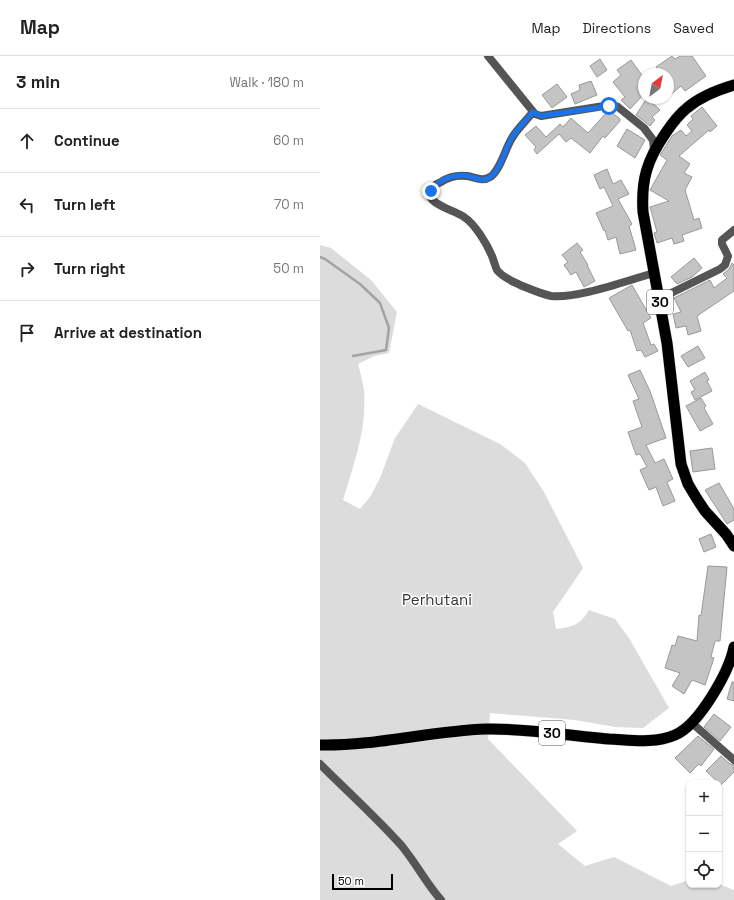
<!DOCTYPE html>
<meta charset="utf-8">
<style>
:root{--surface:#fff;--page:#f2f2f2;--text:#222;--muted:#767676;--line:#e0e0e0}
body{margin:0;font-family:"Space Grotesk",sans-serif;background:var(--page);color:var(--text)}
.controls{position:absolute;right:12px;bottom:12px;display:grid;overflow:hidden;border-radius:8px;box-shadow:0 1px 3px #0004}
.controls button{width:36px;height:36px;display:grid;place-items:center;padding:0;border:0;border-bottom:1px solid var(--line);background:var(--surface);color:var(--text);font:20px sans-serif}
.compass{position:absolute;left:318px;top:12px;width:36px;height:36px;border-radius:50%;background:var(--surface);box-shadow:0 1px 3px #0004;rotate:32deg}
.scale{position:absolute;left:12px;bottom:10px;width:61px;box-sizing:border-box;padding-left:4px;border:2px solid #000;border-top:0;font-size:11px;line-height:14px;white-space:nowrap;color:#000;-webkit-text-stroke:3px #fff;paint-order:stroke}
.stop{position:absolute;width:12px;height:12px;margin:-9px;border:3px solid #1a73e8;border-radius:50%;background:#fff}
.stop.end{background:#1a73e8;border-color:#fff;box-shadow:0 1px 4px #0008}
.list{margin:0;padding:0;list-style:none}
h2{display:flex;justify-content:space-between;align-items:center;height:52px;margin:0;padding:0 16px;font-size:17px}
h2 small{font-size:13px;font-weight:400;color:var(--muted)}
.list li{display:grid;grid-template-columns:26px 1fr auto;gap:12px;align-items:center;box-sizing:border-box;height:64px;padding:0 16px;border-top:1px solid var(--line)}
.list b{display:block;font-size:15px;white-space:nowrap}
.list em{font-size:13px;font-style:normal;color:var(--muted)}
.icon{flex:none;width:22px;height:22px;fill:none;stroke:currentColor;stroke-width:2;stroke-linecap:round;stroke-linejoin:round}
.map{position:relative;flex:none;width:414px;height:844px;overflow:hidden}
header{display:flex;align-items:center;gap:24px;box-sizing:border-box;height:56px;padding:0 20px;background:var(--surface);border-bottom:1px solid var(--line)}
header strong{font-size:19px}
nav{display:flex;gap:22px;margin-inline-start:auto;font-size:14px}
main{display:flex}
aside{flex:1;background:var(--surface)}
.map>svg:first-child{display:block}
.green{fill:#dcdcdc}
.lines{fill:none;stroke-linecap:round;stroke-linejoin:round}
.stream{stroke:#a3a3a3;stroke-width:2.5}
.building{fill:#c4c4c4;stroke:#999}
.trunk-casing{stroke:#dbdbdb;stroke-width:12}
.minor{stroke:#555;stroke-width:8}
.tertiary{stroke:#555;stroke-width:8}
.trunk{stroke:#000;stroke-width:11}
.route{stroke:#1a73e8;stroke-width:5}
.labels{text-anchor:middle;stroke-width:3;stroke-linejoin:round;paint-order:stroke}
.shield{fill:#fff;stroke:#4c4c4c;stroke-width:1}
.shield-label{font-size:14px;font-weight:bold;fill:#000}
.park-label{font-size:15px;fill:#333;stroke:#fff}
</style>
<header>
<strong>Map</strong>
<nav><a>Map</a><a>Directions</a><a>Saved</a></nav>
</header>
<main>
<aside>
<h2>3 min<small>Walk · 180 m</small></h2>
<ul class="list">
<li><svg class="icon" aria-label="ahead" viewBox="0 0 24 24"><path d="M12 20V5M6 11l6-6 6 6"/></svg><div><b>Continue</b></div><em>60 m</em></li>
<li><svg class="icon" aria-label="left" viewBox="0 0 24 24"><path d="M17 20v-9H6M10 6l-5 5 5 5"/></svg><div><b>Turn left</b></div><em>70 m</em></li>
<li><svg class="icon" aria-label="right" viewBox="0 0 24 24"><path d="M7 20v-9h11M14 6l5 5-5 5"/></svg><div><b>Turn right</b></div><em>50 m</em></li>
<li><svg class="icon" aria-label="arrive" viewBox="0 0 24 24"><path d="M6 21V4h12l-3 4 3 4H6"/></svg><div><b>Arrive at destination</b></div></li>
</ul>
</aside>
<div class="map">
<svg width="414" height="844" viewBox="0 0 414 844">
<rect width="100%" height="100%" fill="#fff"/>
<!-- green -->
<path class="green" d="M0,189l11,3 40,32 26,32 -8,41 -15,3 -16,8c2,8 5,18 6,27 3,39 -10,72 -21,109l17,9 10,-12 10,-19 15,-40 23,-34 82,40 25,19 19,29 39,76 -30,44 3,17c17,-2 24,-4 33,-19l26,9 14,19 40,70 -26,20 -28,-1 -40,-7 -85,-7 -2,26 89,92 -19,13 27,22 29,-9 57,29 18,-6v5l30,-1 15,6v10h-414z"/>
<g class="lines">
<!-- stream -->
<path class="stream" d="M0,201l5,2 35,25 20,19 9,25 -3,22 -33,6"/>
</g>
<!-- building -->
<path class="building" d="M352,0l3,3 5,-3h12l14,20 -21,15 -4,-5 -13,11v-23h-8l-4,-7z
M280,3l7,11 -10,7 -7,-11z
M311,4l13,18v16l-14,15 -9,-9 4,-3 -12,-15 8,-7 -4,-5z
M271,25l6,14 -22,9 -4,-10 9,-4 -1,-5z
M237,28l10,13 -15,11 -10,-13z
M327,42l13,12 -8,7 3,3 -5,6 -14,-11z
M382,51l15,19 -7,6 -1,-2 -30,26 11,8 -6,9 8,4 -7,13 9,30 5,-2 3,10 -20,7 2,6 -10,3 -2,-6 -15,5 -3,-10 3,-1 -7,-25 19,-6 -19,-11 17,-30 -7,-5 12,-19 9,-6 5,6 6,-5 -5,-6 6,-6 -2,-3z
M287,56h4l9,7v2l-15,17 -2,-2 -13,17 -19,-15 -5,4 -7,-8 -22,20 -3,-4 2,-3 -11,-12 11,-9 10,11 14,-13 3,3 8,-9 17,15z
M307,73l18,11 -10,18 -18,-12z
M287,113l6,15 8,-4 8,14 -11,5 14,25 -3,2 7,24 -16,4 -4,-17 -8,3 -3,-10 -1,1 -8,-18 17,-7 -9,-19 -4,2 -6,-14z
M257,187l6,7 -3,2 8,13h-1l8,16 -11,6 -8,-15 -5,3 -7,-10 4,-3 -6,-7z
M374,202l8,10 -10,9 -15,7 -6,-7z
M412,207l2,2v26l-37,25 4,15 -13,4 -2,-9 -10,2 -3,-14 8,-2 -7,-14 36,-18 4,8 13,-10 -4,-4 6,-5z
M312,229l19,33 -8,5 8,22 3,-1 4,7 -13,6 -4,-7 -4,1 -7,-21 -2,1 -19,-33z
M378,290l7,12 -17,9 -7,-11z
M320,314l10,21 16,47 -20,7 9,18 9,-4 9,20 -6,3 8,19 -12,5 -7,-19 -7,3 -9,-20 7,-3 -7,-13 -4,1 -8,-23 14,-5 -9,-26 6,-2 -11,-24z
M385,316l4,8 -2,1 5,10 -17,9 -4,-8 4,-2 -5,-9z
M381,342l5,8 -2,2 9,16 -13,7 -14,-25z
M392,392l3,21 -22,3 -3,-21z
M399,427l15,26v11l-7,4 -22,-34z
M391,478l5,13 -12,5 -5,-13z
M388,510l19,1 -7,74h-5l-4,16 3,1 -9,27 -13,-5 -8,14 -12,-8 8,-13 -15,-5 7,-23 3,1 3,-10 19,5 2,-26 2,1z
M412,626h2v19l-7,-2z
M394,658l17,13 -11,14 -16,-14z
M378,680l16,13 -13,17 -2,-2 -9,9 -15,-15z
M401,700l9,8 4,1v7l-13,13 -15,-14z"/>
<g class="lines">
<!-- trunk casing -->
<g class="trunk-casing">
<path id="trunk" d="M414,29c-17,5 -33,11 -47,23 -9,7 -16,17 -22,26 -18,26 -24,46 -22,78l24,131 14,121 7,20 9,15 8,12 21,23 8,12
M0,689c56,1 110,-14 166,-16 41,-1 82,7 123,10 22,1 45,5 66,-4 24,-10 54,-63 59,-88"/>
</g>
<!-- minor -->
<path class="minor" d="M213,56c-7,9 -16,17 -21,26 -7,11 -12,33 -22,39 -8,5 -15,0 -23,-1 -9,-1 -19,1 -26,6 -5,2 -9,5 -11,10 -4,12 27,19 34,25 11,7 23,27 28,39 2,5 3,10 5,14 5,7 15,11 23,15 10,4 21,9 31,11 27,3 77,-16 103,-23
M339,243l61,-30 5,-4 3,-9 -6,-12v-4l12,-10
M372,667l42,37"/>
<!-- tertiary -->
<path class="tertiary" d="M168,0l47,58 6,2 63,-10h10l4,1 26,21 9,12 1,10
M0,708c27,27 56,53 81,81 15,18 25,38 40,55"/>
<!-- trunk -->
<use href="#trunk" class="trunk"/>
</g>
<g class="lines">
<!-- route -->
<path class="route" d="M111,135c8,-12 24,-18 38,-15 6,2 13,6 20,2 12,-7 16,-31 24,-42 6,-9 13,-16 20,-24l8,4 68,-10"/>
</g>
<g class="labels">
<!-- shield labels -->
<g class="shield">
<rect x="327" y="234" width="26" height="24" rx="3"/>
<rect x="219" y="665" width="26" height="24" rx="3"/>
</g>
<g class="shield-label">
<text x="340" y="251">30</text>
<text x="232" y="682">30</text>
</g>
<!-- park labels -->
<g class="park-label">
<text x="117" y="549">Perhutani</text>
</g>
</g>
</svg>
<div class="controls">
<button>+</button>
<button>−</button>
<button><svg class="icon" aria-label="locate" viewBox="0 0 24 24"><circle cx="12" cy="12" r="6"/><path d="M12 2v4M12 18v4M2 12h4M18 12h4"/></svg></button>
</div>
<svg class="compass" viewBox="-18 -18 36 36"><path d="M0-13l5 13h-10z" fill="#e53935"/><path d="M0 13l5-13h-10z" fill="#767676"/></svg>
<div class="scale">50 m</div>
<div class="stop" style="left:289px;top:50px"></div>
<div class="stop end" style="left:111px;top:135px"></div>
</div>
</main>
